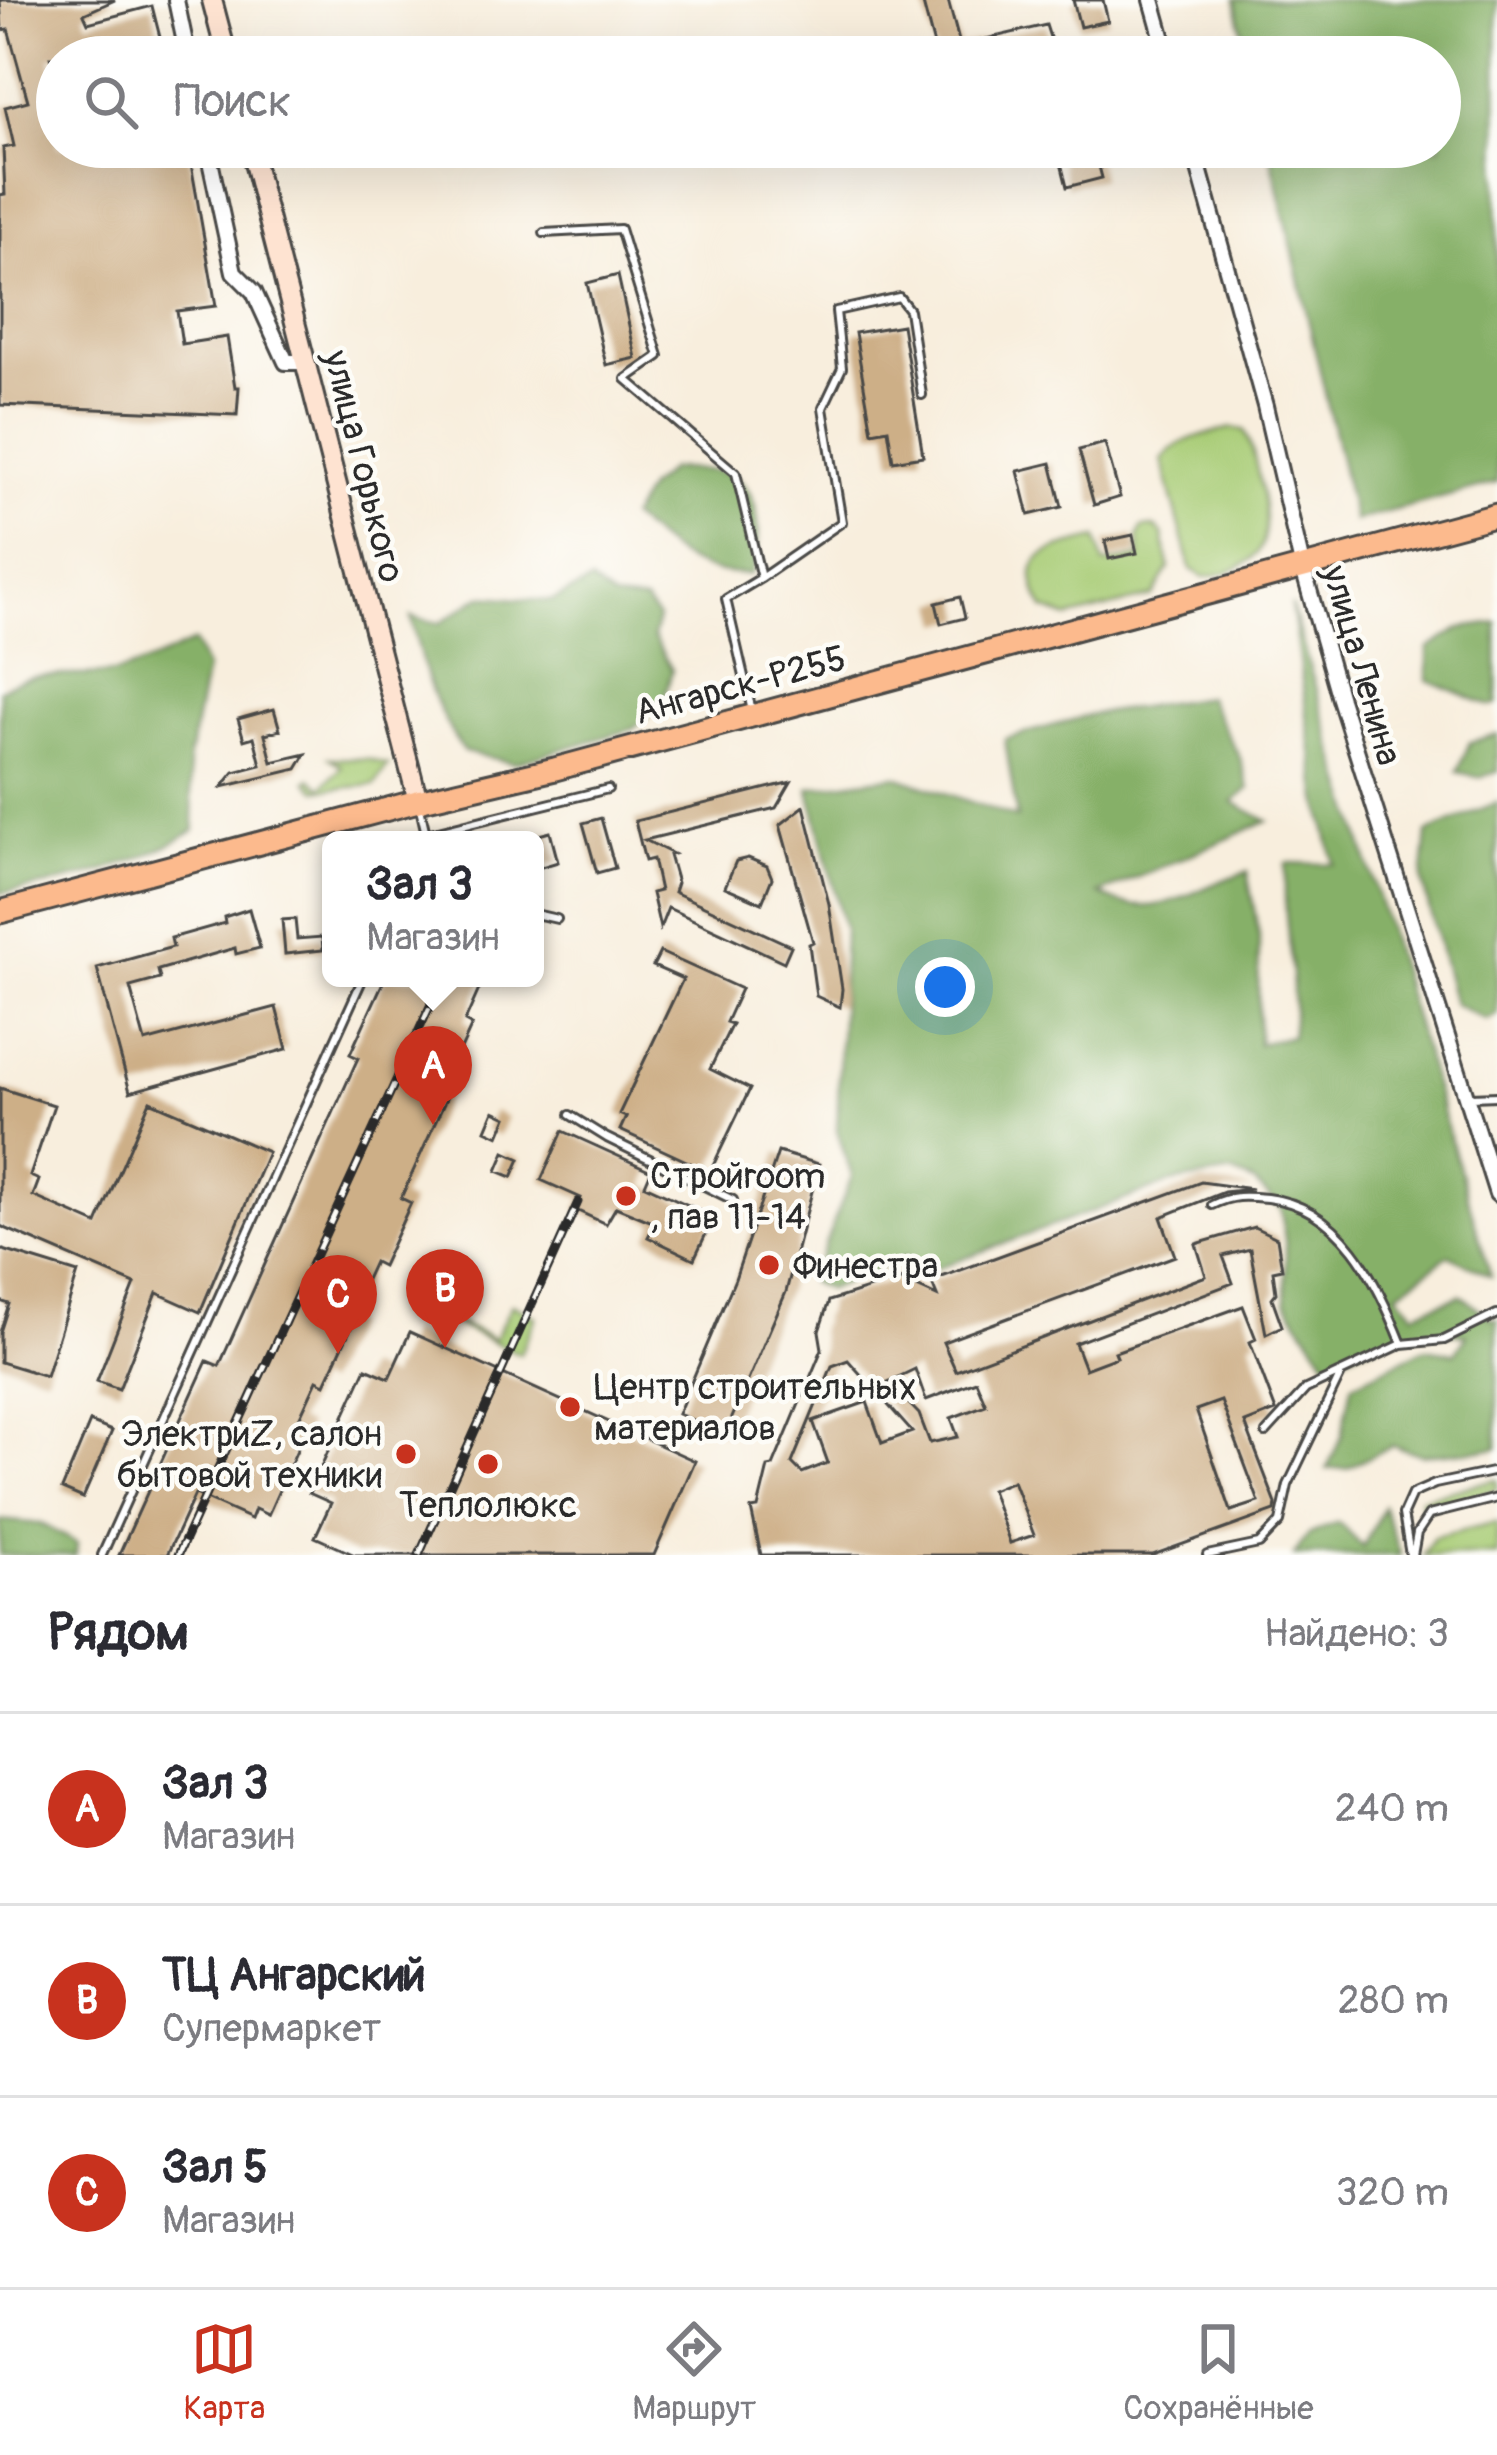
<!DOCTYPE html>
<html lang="ru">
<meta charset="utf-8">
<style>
:root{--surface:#fff;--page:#f2f2f3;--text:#2b2b33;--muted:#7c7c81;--line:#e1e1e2;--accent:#c8321e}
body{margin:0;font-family:Pangolin,sans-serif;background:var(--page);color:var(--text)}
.you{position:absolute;left:945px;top:987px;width:42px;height:42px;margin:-30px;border:9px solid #fff;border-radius:50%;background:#1a73e8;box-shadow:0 0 0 18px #1a73e833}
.badge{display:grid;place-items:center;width:78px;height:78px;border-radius:50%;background:var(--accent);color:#fff;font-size:39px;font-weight:700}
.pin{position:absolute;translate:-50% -99px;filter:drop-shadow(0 3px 6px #0008)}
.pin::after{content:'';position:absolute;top:63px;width:42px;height:36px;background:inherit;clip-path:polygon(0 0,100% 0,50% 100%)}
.popup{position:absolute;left:322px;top:831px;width:222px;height:156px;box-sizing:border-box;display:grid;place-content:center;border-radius:18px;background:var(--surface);filter:drop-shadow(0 3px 9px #0005);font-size:39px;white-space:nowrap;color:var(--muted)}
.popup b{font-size:45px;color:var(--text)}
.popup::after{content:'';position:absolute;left:50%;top:100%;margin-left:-24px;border:24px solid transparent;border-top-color:var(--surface)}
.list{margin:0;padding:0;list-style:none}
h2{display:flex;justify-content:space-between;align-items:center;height:156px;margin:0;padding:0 48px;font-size:51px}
h2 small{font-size:39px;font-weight:400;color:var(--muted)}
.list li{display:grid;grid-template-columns:78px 1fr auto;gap:36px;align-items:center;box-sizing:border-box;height:192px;padding:0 48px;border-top:3px solid var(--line)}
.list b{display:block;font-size:45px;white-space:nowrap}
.list p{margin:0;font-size:39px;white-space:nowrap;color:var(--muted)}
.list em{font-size:39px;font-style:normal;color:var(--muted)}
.icon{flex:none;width:66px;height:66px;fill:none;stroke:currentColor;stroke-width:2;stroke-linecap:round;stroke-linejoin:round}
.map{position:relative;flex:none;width:1497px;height:1555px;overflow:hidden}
.search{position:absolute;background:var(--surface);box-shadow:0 12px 48px #0002;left:36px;right:36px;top:36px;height:132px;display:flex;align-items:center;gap:30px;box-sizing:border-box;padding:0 42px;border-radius:66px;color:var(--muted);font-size:45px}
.sheet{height:732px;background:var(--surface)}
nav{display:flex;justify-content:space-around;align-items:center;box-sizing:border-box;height:168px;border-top:3px solid var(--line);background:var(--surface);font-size:33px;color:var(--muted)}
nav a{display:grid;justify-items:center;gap:6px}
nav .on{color:var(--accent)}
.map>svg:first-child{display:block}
.green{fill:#a8cc76;stroke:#6a7c50;stroke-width:3}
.forest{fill:#86b067;stroke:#586e49;stroke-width:3}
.building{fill:#cdaf87;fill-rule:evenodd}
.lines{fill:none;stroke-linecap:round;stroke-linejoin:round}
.lane-casing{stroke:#4a4846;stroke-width:12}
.street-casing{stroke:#4a4846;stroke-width:20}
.secondary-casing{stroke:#4a4846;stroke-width:24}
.primary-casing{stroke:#4a4846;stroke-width:27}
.lane{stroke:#fff;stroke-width:6}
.street{stroke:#fff;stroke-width:14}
.secondary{stroke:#fee3d1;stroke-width:18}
.primary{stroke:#fcba8d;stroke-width:21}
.rail-casing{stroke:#2b2b2b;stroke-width:9}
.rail{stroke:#fdfcf7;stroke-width:4.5;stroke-dasharray:14;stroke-linecap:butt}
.poi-dot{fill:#c8321e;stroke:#fdfcf7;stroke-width:4.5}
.labels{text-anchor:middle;stroke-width:9;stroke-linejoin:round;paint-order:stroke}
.street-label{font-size:36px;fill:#2b2b2b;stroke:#fdfcf7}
.poi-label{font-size:36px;fill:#2b2b2b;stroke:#fdfcf7;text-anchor:start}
</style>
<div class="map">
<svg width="1497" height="1555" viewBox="0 0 1497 1555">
<rect width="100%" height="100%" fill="#fdfcf7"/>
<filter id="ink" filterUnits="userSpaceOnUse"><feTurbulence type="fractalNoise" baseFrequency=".00833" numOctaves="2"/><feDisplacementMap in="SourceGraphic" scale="24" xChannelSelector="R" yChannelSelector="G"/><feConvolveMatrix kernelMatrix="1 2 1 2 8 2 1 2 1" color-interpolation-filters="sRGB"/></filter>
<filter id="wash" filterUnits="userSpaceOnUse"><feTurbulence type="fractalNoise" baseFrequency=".004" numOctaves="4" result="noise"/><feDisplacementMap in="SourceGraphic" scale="48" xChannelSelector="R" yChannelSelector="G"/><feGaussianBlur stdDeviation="2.7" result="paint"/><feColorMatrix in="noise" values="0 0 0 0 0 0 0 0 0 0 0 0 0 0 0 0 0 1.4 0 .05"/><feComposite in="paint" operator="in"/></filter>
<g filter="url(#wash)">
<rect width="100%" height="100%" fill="#f8eedd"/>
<!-- green -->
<path class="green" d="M1232,428l12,2c9,17 12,35 16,54 12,56 7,84 -56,93l-13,-8 -29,-109c16,-23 44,-25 70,-32z
M1154,527l9,7 6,34 -16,28 -85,22 -24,-9c-32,-57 10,-60 53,-71l7,26 36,-7 -2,-19 4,-10z
M330,758l38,1 20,6 -13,20 -58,5 -10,-9 4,-3 11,9 20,-20z
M414,1303l80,36 18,-35 24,13 -16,37 -109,-49z
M1497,1479v10l-75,19 -2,-10z
M1497,1522v33h-74l11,-18z"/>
<!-- forest -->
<path class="forest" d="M1235,0h262v483l-143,38 -85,-374h171v-90h-192z
M670,469c17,1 41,-1 57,5 37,13 36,71 24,100 -57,3 -79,-23 -121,-56l17,-29z
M591,582l22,17 32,3 13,16 -5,19 19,33 -9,34 -30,25 -119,34 -50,-11c-30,-41 -42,-86 -53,-135l29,6 41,-27 70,5z
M1291,605l200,671 -42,-21 -52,38 18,19 46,-17 31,24 5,-1v130l-3,1 -72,6 -29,-10 -46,23 -20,1 15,-34 10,-51 74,-36 29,5 12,-18c-50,-8 -94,8 -139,28l-42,-61v-54l-5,-39 -27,-27 -21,-9 -63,10 -252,92 -11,-19 -79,34 -18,-8 42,-106 -15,-45 7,-202 -35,-141 87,-12 121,42 -12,-79 89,-25 113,-17 33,61 9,31 -16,13 35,19 -169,73c59,32 92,-7 148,-22l12,63 -1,109 33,-8c9,-59 -11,-111 -5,-173l48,1 -15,-64z
M1497,623v82l-7,1 -62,-26v-31l33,-21z
M194,642l12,27 -18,92 7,69c-58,36 -127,54 -195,63v-203c31,-23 78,-11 113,-17 28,-5 55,-20 81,-31z
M1497,734v38l-16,5 -24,-5 13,-30z
M1497,802v213l-11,5 -32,-16 -32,-123 5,-48z
M1383,1507l18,48h-107l14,-20 30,-13 25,25z
M0,1520l42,4 35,19 -1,12h-76z"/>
<g id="blocks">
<!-- building -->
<path class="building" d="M0,0h115l-31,14 4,9 64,-17 13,51h-115l7,27v63h131l28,159 -39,5 5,33 45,-7 8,50h4l-2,28 -237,-10v-210l5,-1 -2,-46 11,-2 -9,-39 23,-6 -20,-72 -6,1z
M922,0h26l12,45 86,-20 9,28 -20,4h-98z
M1073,0h30l5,21 -28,6z
M1057,147h37l8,31 -35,9z
M618,275l18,83 -30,7 -19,-82z
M902,325l21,131 -30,5 -5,-32 -16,3 -17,-99z
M1105,443l15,54 -26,8 -15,-55z
M1051,463l11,44 -33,8 -11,-44z
M1133,535l4,18 -28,6 -4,-18z
M960,597l5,21 -24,6 -5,-21z
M274,709l6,21 -15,4 7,28 34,-8 -9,15 -75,18 12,-15 27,-7 -7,-28 -10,3 -6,-21z
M791,782l-15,26 -131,32 28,14 -4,1 8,28 -3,9 117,54 -7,16 -116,-54 -8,20 -8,-35 8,-2 -7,-32 -8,2 -10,-40z
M804,806l25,98 13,85 -2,18 -24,-11 -7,-52 4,-2 -33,-117z
M601,818l14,50 -18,5 -14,-50z
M550,832l8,30 -23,7v-33z
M748,858l19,8 5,12 -10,25 -37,-16 11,-26z
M249,909l11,39 -24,6 -1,-6 -77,22 2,9 -30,8 15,55 131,-35 11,42 -157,43 -33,-124 76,-21 -2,-9 54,-15 -1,-6z
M295,919l2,20 25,-2 1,13 -38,4 -3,-34z
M660,952l81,37 -15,33 6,2 -22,45 40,20 -40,83 -90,-42 6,-13 -7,-3 64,-135 -30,-13z
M385,978h99l-19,43 7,4 -11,24 -8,-3 -11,24 14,7 -55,121 10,5 -29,63 -8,-4 -27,59 6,3 -28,60 -8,-4 -19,41 10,4 -40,90 -13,-6 -4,10 -56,-25 -28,61h-48l88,-194 12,5 139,-308 -8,-4z
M0,1088l54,17 -24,71 9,4 -6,16 64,28 53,-123 118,51 -68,160 -43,-19 -38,96 -22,-8 38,-97 -135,-58z
M494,1111l13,6 -8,19 -13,-6z
M563,1131l88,40 -6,14 69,32 -20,42 -46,-22 7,-14 -39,-16 -10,17 -30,-14 5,-12 -40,-18z
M505,1152l15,7 -8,18 -15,-6z
M778,1152l41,12 -33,128 -61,142 -47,-20 57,-135z
M1201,1182l51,7 -28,3 -63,25 14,39 -232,86 13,29 250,-95 -10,-32 58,-17 23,11 5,31 -9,2 3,22 -4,5 10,28 -16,8 -16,-85 -27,7 10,27 -158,60 10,26 32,-12 -2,-5 128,-46 13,33 -6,3 26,69 -31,12 31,81 -1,7 -122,44h-392l-10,-46 7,-1 10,-41 5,-1 49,-117 -3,-18 10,-30 70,-22 38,17 -6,-15zM848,1360l64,72 -30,11 -15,-41 -54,19 15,42 -26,10 -10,-10 40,-97zM915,1369l11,31 50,-19 10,24 -35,13 7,19 -28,6 -11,-29 -31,-32zM1221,1401l38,101 -28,9 -35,-101zM1013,1481l21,54 -24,8 -19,-53z
M0,1249l78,24 -32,103 -46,-14v-30l9,-28 -9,-3z
M410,1332l285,129 -41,94h-299l-40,-18 16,-34 -22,-10 57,-125 23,10z
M90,1422l22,9 -29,67 -21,-9z"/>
</g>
</g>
<g filter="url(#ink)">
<use href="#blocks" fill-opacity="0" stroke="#4a4846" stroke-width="3"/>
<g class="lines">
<!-- lane casing -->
<g class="lane-casing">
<path id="lane" d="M544,233l76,-4 39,127 -33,23 110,94 25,105 -35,21 26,112
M761,578l81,-56 -19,-114 19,-40 -6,-57 63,-14 10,13 13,85
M419,804l7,30 182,-45
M535,914l22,5
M1471,1097l26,-1
M570,1115l37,23 126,62
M1212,1205c20,-10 32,-9 55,-7 74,8 110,83 135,146
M1266,1433l40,-44 96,-45 42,-4 53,-26
M102,1555l261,-577
M1207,1555l52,-11 21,-22 8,-37 52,-109
M1410,1555l-7,-41 9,-20 23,-10 62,-13
M1413,1555l4,-22 12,-18 68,-17"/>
</g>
<!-- street casing -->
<g class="street-casing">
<path id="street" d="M176,0l12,57
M1152,0l16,57
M207,147l27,125 20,20 32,70h19
M1193,147l72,259 37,159 38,134 157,495"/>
</g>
<!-- secondary casing -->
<g class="secondary-casing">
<path id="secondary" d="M212,0l15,57
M250,147l168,654"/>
</g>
<!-- primary casing -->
<g class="primary-casing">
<path id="primary" d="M0,912l418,-111 137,-32 942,-254"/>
</g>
<!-- lane -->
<use href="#lane" class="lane"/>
<!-- street -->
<use href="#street" class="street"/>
<!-- secondary -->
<use href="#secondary" class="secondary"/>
<!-- primary -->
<use href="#primary" class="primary"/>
<!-- rail casing -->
<g class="rail-casing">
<path id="rail" d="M178,1555l265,-577
M419,1555l159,-353"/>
</g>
<!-- rail -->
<use href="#rail" class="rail"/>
</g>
</g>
<!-- markers -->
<g class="poi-dot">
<circle cx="626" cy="1196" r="12"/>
<circle cx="769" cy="1265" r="12"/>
<circle cx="570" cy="1407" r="12"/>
<circle cx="406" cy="1454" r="12"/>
<circle cx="488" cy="1464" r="12"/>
</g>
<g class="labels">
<!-- street labels -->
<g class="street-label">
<text transform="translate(365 466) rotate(76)" y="13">улица Горького</text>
<text transform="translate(1363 665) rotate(74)" y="13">улица Ленина</text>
<text transform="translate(740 684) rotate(-15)" y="13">Ангарск-Р255</text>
</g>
<!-- poi labels -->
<g class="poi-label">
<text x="650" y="1188">Стройroom<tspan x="650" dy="41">, пав 11-14</tspan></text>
<text x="793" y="1278">Финестра</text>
<text x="594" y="1399">Центр строительных<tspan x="594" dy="41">материалов</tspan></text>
<text x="382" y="1446" text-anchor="end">ЭлектриZ, салон<tspan x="382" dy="41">бытовой техники</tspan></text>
<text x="488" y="1517" text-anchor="middle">Теплолюкс</text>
</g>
</g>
</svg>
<div class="you"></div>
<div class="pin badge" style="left:433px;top:1125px">A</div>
<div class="popup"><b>Зал 3</b>Магазин</div>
<div class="pin badge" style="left:445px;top:1348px">B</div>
<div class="pin badge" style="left:338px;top:1354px">C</div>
<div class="search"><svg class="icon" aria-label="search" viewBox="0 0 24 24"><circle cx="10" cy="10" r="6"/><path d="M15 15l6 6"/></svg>Поиск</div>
</div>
<section class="sheet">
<h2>Рядом<small>Найдено: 3</small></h2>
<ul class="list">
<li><span class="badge">A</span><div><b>Зал 3</b><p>Магазин</p></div><em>240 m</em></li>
<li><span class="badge">B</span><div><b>ТЦ Ангарский</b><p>Супермаркет</p></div><em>280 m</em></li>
<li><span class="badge">C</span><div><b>Зал 5</b><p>Магазин</p></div><em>320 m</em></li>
</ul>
</section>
<nav>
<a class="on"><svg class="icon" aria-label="map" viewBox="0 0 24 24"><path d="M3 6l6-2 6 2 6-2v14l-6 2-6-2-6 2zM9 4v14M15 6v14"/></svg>Карта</a>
<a><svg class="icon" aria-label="directions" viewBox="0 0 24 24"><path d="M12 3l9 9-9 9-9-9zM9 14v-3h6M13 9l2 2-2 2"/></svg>Маршрут</a>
<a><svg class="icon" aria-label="saved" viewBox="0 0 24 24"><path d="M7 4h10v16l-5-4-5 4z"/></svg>Сохранённые</a>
</nav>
